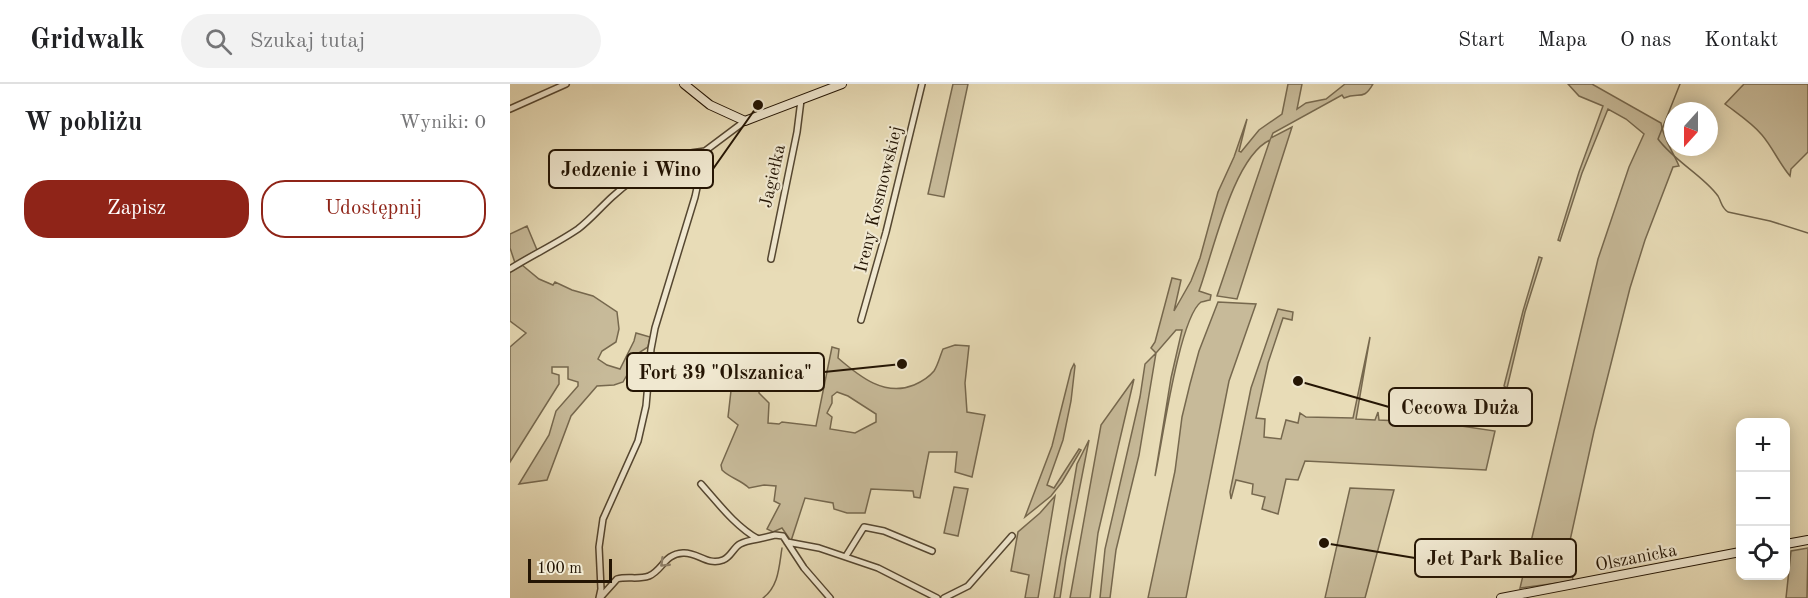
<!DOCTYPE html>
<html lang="pl">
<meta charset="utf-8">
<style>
:root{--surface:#fff;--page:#f2f2f2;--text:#202124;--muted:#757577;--line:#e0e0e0;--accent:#8f2418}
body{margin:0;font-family:"Old Standard TT",serif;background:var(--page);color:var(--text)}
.controls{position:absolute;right:18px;bottom:18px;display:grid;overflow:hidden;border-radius:12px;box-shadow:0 3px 15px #0003}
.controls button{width:54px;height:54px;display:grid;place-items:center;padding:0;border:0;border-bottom:2px solid var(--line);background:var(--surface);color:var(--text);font:30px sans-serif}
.compass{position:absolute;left:1154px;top:18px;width:54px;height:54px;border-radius:50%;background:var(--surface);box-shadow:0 3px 15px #0003;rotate:201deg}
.scale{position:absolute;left:18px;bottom:15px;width:84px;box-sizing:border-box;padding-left:6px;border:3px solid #241504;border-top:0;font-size:16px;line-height:21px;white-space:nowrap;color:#241504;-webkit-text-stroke:4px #f0e8d0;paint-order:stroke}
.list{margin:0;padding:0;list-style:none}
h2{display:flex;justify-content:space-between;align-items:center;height:78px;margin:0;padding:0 24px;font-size:26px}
h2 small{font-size:20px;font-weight:400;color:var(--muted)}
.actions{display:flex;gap:12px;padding:18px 24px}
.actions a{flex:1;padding:14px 0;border:2px solid var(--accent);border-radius:24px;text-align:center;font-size:21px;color:var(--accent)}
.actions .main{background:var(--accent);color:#fff}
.icon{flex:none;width:33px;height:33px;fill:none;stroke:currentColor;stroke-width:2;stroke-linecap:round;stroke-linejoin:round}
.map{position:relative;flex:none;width:1298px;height:514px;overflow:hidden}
header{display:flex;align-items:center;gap:36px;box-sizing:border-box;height:84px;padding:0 30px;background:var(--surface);border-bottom:2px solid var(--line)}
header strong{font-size:28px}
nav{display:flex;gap:33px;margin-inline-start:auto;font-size:21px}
.search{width:420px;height:54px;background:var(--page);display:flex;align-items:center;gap:15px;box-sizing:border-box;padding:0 21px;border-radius:33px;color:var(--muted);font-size:22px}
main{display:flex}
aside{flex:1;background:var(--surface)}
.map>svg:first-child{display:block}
.green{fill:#c7ba99;stroke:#76684e;stroke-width:1.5;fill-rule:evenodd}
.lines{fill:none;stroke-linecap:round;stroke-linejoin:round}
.stream{stroke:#71644b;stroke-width:1.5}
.street-casing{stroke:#554731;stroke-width:8}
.secondary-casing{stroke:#241504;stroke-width:10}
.street{stroke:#f0e8d0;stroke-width:5}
.secondary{stroke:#f0e8d0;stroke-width:8}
.oneway{stroke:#948974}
.labels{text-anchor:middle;stroke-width:4.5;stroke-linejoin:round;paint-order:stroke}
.street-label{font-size:18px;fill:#241504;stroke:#f0e8d0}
.leader{fill:none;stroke:#241504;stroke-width:2}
.callout-dot{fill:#241504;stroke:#f0e8d0;stroke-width:2}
.callout{fill:#f0e8d0;stroke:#241504;stroke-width:2}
.callout-label{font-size:20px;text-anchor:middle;font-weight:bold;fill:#241504}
</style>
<header>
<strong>Gridwalk</strong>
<div class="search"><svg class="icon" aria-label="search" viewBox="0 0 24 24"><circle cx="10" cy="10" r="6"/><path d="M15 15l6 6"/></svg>Szukaj tutaj</div>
<nav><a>Start</a><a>Mapa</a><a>O nas</a><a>Kontakt</a></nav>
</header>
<main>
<aside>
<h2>W pobliżu<small>Wyniki: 0</small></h2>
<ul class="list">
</ul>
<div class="actions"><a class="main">Zapisz</a><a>Udostępnij</a></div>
</aside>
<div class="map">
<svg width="1298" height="514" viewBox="0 0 1298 514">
<rect width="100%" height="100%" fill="#e8dcb7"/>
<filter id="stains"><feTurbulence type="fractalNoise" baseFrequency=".00333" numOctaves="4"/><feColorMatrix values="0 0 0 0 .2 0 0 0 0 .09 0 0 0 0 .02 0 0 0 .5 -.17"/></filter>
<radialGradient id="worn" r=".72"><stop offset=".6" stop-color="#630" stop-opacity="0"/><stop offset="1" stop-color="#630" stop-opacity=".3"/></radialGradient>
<!-- green -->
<path class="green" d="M443,0h15l-24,113 -16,-3z
M778,0h14l-5,25 9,-6 20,-4 19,-15h28c-10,18 -14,7 -29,14l-2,-3 -69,38 -2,5 21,-11 -55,172 -20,-3 53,-156c-37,17 -57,113 -71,151l12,4 -1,5c-1,0 -8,2 -9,2 -22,16 -39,142 -46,174l16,-98 11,-48h-6l-20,23 -17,102 -23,95 -6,48h-10l5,-49 35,-152 5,-33 11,-11 -5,-5 4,-6 17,-64 9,2 -7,31 17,-30 9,-23 18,-66 16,-35 13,-38 -8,32 2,1 18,-22 23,-16z
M1058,0h24l69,39c2,16 12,28 18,43l-6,1 -28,73 -15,48 -36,143 -30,137 8,2 1,11 -53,7 78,-329 31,-92 15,-33 -18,-15 -18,-10 -26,64 -22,68 -2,-1 21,-68 24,-66 -24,-10z
M1234,0h64v68l-17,17 -1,7c-11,-13 -17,-28 -28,-41 -10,-12 -24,-21 -37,-31z
M17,142l10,24 -22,13 -5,-15v-14z
M1029,173l3,1 -17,54 -18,76 -3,-2 19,-75z
M12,181l17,14 14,6 2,-3 17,8 21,6 24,16 2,17 -3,13 -14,9 -4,8 9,6 13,4 14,-28 2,-8 14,4 -2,10 -8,5 -17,30 -9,3 -17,1 -26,30 -24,64 -28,4 30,-49 7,-24 22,-25v-4l-10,-3v-12h-16v6l7,2v9l-49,78v-115l16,-14 -16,-12v-49z
M708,218l38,2 -27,77 -43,217h-38l27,-127 7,-54 8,-33 9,-33z
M768,225l15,3 -1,8 -9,-2 -15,45 -12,55 9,1 -1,18 17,2 5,-19 12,3 2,-10 6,4 47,1 17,-81 -14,82 19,1 3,-8 1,8 62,3 54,8 -9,39 -181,-9 -7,19 -12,-1 -8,35 -16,-5 3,-12 -13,-3 1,-10 -17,-4 -5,19 -1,-7 21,-104z
M445,261l14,1 -4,37 2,29 18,3 -13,62 -17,-5 2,-20h-28l-9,46 -6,-1 -1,-6 -42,-2 -6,24h-18l-13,-4 -1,-6 -28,-5 -14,43 -9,-13 -9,4 -6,-3 13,-25 -6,-3 2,-15 -12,-1 -15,3c-8,-8 -19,-10 -27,-18l-1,-5 17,-40 -10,-8 4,-35 -5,-4 -1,-9 34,3 -1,21 10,10 -1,20 11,1 3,-2 34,4 16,-79 7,2 -1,9c22,19 47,39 76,27 7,-3 15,-8 20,-14 4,-6 6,-15 9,-22zM327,308l11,4 28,18v8l-21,11 -25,-4 2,-12 -5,-4 5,-10v-7z
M564,280l1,2 -4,35 -8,39 -16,45 7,3 25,-39 2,1 -19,32 -11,14 -26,21 27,-71 19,-76z
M624,295l-36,154 -8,65h-20l31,-173z
M579,356l-23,118 -6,40h-6l23,-134z
M444,403l14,2 -10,47 -14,-3z
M840,404l44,2 -29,108h-40z
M545,412l-17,102h-13l4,-23 -18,-4 7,-39 22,-19z
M1298,464l-1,50h-21l5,-47z"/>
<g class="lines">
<!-- stream -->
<path class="stream" d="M1170,0l-22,55c16,22 46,37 60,57 4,7 3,11 10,16l42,9 38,12
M253,514c16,-12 16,-32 19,-50"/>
<!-- street casing -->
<g class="street-casing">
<path id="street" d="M0,25l56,-25
M261,175l26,-127 4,-32
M0,185c22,-14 46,-25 68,-40 12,-9 22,-21 34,-32 25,-23 58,-43 93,-46
M351,236l25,-88 36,-148
M191,400c17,19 34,42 57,55l17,-4 8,1 21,32 26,30
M277,458l32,6 59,20 59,30
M336,472l18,-29 20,4 48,20
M89,514l2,-9 -2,-42 4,-28 35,-78 8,-35 5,-57 4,-21 40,-131 9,-42 1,-4 40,-30
M90,514l17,-19c11,-3 21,1 32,-3 14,-6 15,-22 34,-23 15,-1 24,13 40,7 8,-3 10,-12 17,-16 5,-3 12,-4 18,-5
M434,514l24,-12 44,-50"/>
</g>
<!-- secondary casing -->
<g class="secondary-casing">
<path id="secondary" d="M174,0l26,21 35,16 97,-37
M1276,460l22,-4
M991,514l239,-46"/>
</g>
<!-- street -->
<use href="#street" class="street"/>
<!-- secondary -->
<use href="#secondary" class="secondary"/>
</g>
<!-- one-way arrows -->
<defs><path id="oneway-chevron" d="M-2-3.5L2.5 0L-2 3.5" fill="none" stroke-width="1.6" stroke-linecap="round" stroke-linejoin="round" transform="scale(1.5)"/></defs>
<use class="oneway" href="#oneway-chevron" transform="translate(154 479) rotate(136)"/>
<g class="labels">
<!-- street labels -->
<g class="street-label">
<text transform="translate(262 92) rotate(-77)" y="6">Jagiełka</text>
<text transform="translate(368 115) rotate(-76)" y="6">Ireny Kosmowskiej</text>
<text transform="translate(1126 473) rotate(-11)" y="6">Olszanicka</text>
</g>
</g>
<!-- callouts -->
<path class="leader" d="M248 21L203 85M392 280L314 288M788 297L879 323M814 459L905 474"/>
<g class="callout-dot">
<circle cx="248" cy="21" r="6"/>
<circle cx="392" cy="280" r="6"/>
<circle cx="788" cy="297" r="6"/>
<circle cx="814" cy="459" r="6"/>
</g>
<g class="callout">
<rect x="39" y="66" width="164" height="38" rx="6"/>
<rect x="117" y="269" width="197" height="38" rx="6"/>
<rect x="879" y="304" width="143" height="38" rx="6"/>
<rect x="905" y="455" width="161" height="38" rx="6"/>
</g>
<g class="callout-label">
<text x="121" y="92">Jedzenie i Wino</text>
<text x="215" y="295">Fort 39 "Olszanica"</text>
<text x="950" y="330">Cecowa Duża</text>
<text x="985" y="481">Jet Park Balice</text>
</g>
<rect width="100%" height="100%" filter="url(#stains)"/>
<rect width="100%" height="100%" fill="url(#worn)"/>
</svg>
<div class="controls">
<button>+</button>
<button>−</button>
<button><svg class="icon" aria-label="locate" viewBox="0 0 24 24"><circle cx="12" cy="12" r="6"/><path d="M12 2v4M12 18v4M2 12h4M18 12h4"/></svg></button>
</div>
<svg class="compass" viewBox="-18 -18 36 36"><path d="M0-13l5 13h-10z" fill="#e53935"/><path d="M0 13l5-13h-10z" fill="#757577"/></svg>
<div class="scale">100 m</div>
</div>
</main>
